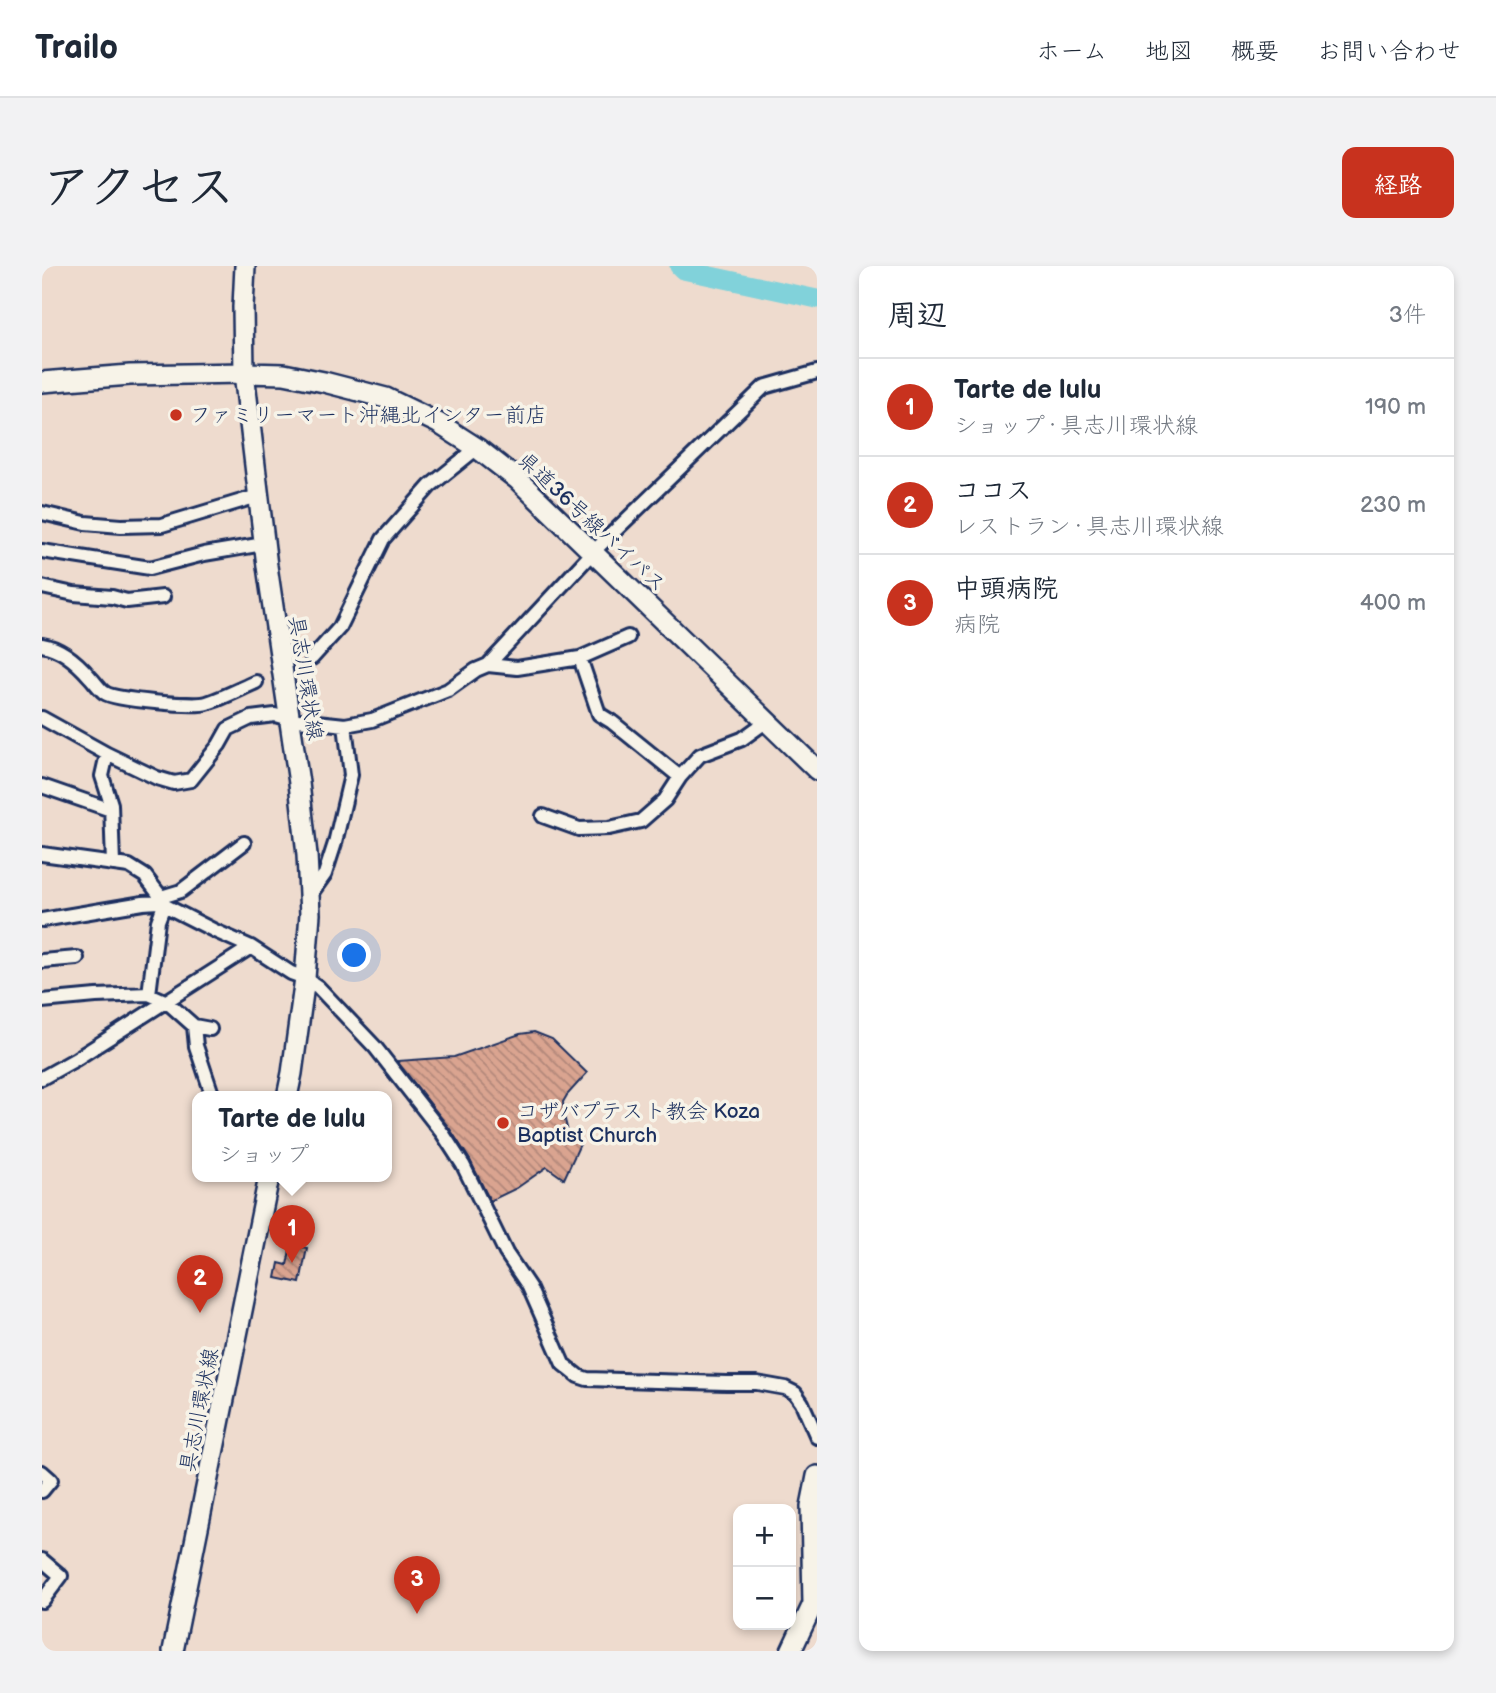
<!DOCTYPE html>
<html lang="ja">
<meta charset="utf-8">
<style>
:root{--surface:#fff;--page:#f2f2f3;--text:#1f2937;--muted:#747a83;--line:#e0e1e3;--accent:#c8321e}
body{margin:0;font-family:"Balsamiq Sans","Klee One",sans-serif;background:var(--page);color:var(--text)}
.controls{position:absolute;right:21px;bottom:21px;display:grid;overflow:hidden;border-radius:14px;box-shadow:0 4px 10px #0003}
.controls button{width:63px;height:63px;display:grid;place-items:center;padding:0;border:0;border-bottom:2px solid var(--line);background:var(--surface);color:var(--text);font:35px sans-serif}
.you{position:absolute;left:313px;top:690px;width:24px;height:24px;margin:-18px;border:5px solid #fff;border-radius:50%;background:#1a73e8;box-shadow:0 0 0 10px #1a73e833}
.badge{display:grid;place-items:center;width:46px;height:46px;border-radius:50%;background:var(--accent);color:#fff;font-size:23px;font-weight:700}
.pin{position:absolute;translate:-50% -58px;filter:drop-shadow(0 2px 4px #0008)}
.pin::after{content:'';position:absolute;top:37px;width:24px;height:21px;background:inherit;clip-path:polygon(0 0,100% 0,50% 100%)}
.popup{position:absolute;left:150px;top:825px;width:200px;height:91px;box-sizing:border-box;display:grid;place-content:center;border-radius:14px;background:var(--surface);filter:drop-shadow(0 2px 5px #0005);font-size:23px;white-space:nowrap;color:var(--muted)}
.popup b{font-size:26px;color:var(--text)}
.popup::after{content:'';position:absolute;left:50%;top:100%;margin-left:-14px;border:14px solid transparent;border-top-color:var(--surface)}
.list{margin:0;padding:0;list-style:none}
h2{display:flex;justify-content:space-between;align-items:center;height:91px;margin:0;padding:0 28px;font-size:30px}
h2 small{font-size:23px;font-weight:400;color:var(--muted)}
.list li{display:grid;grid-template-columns:46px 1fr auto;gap:21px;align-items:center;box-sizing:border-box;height:98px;padding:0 28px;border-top:2px solid var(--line)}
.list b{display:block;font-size:26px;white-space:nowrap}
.list p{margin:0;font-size:23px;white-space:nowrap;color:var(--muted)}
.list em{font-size:23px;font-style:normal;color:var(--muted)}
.map{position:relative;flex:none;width:775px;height:1385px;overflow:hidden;border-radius:14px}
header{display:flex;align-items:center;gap:42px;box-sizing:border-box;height:98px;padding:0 35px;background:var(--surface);border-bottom:2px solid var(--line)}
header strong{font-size:33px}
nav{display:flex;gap:38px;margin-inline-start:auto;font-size:24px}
.intro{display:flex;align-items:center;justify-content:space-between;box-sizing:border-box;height:168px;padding:0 42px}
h1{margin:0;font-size:49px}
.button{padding:18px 32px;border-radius:14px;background:var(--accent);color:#fff;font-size:24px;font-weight:700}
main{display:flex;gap:42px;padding:0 42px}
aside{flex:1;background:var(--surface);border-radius:14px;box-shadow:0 4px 10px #0003}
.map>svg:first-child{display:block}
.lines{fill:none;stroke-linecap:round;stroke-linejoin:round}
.river{stroke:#81d2da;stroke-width:19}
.building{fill:url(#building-back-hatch);stroke:#1b2f5e;stroke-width:2}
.minor-casing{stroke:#1b2f5e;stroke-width:18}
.secondary-casing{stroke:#1b2f5e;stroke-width:24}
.minor{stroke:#f7f3e8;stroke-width:12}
.secondary{stroke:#f7f3e8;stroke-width:19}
.poi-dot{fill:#c8321e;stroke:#f7f3e8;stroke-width:2.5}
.labels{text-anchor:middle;stroke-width:7;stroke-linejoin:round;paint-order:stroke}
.poi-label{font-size:21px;fill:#1b2f5e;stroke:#f7f3e8;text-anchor:start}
.street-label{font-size:21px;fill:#1b2f5e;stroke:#f7f3e8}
</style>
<header>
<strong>Trailo</strong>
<nav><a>ホーム</a><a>地図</a><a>概要</a><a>お問い合わせ</a></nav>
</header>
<div class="intro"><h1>アクセス</h1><a class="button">経路</a></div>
<main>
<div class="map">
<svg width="775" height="1385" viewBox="0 0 775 1385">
<defs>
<pattern id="building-back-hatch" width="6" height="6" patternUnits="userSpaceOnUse" patternTransform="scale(1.75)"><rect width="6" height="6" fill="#daa490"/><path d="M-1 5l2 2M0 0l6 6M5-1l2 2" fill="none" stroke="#b08679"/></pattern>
</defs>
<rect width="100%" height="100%" fill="#eedbce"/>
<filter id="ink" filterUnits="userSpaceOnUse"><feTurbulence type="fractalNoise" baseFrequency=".0143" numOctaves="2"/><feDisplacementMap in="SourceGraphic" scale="14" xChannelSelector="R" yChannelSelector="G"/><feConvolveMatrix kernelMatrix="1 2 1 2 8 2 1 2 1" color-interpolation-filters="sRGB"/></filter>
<g filter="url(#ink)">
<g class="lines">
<!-- river -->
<path class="river" d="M637,0l4,4 134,29"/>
</g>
<!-- building -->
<path class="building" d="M492,766l18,7 35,34 -20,22 -4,7 1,14 4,16 12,12 -16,35 -17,-12 -30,21 -27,13 -20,-41 -20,-31 -53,-68 57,-4 66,-23z
M249,979l16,3 -7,35 -24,-5 3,-15 8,2z"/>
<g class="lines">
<!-- minor casing -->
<g class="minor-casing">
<path id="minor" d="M0,247l43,10 36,3 41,-1 96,-29
M0,285l108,17 54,-14 60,-10
M0,321l32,7 38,3 15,4 36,-4
M0,379c19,3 36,18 48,32 5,5 10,13 15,16 10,7 90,14 102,10 16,-5 33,-14 49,-21
M270,392l28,-31 43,-88 47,-53 47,-38
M538,392l19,56 13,8 68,55
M446,399l29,3 63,-10 48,-21
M0,452l65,36 50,24 17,5 17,-3 28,-35 9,-16 23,-11 24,-3 14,4 56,6 27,-5 76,-30 28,-20 12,-5 105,-113 171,-165 53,-15
M65,488l-5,22 9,28 2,60
M0,520l69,24
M501,550l36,13 30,-1 32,-7 24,-21 15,-23 20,-22 42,-16 25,-18
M0,588l87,12 16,10 16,21 3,8 -6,16 -9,73
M268,629l15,-21 10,-31 16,-68 -6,-50
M119,631l20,-6 63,-48
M0,654l101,-17 15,-1 57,29 36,16 40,26 14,5 13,9 57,60 68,87 20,31 43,88 23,34 34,77 15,12 9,3 139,4h31l28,5 10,5 7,10 15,34
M0,695l35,-3
M0,735l54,-5 53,-2 18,8 27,24 2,20 17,51
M152,760l16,3
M0,812l34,-19 175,-112
M0,1206l9,8 -9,11
M0,1294l19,16 -19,25"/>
</g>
<!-- secondary casing -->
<g class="secondary-casing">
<path id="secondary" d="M203,0l-2,41 1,66 23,193 32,217 8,72 3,59 -5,64 -13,95 -5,24
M0,116l88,-7 114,-2 40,1 40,8 62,16 52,25 39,25 40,31 300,291
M131,1385l96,-474
M749,1385l22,-47 -2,-98 6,-30"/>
</g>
<!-- minor -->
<use href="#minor" class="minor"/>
<!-- secondary -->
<use href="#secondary" class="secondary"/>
</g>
</g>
<!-- markers -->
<g class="poi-dot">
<circle cx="134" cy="149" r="7"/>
<circle cx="461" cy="857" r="7"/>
</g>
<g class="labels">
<!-- poi labels -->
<g class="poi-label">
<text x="148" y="156">ファミリーマート沖縄北インター前店</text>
<text x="475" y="852">コザバプテスト教会 Koza<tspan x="475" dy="24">Baptist Church</tspan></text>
</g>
<!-- street labels -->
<g class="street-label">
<text transform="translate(550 256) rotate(43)" y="7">県道36号線バイパス</text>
<text transform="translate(264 412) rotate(81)" y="7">具志川環状線</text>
<text transform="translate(157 1144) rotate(-79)" y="7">具志川環状線</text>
</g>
</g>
</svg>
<div class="controls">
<button>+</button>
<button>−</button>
</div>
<div class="you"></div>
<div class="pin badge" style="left:250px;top:997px">1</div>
<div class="popup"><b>Tarte de lulu</b>ショップ</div>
<div class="pin badge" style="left:158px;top:1047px">2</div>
<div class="pin badge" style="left:375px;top:1348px">3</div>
</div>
<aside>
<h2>周辺<small>3件</small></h2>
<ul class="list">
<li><span class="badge">1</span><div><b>Tarte de lulu</b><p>ショップ · 具志川環状線</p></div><em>190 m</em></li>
<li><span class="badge">2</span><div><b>ココス</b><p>レストラン · 具志川環状線</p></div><em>230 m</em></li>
<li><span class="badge">3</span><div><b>中頭病院</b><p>病院</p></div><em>400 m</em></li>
</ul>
</aside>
</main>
